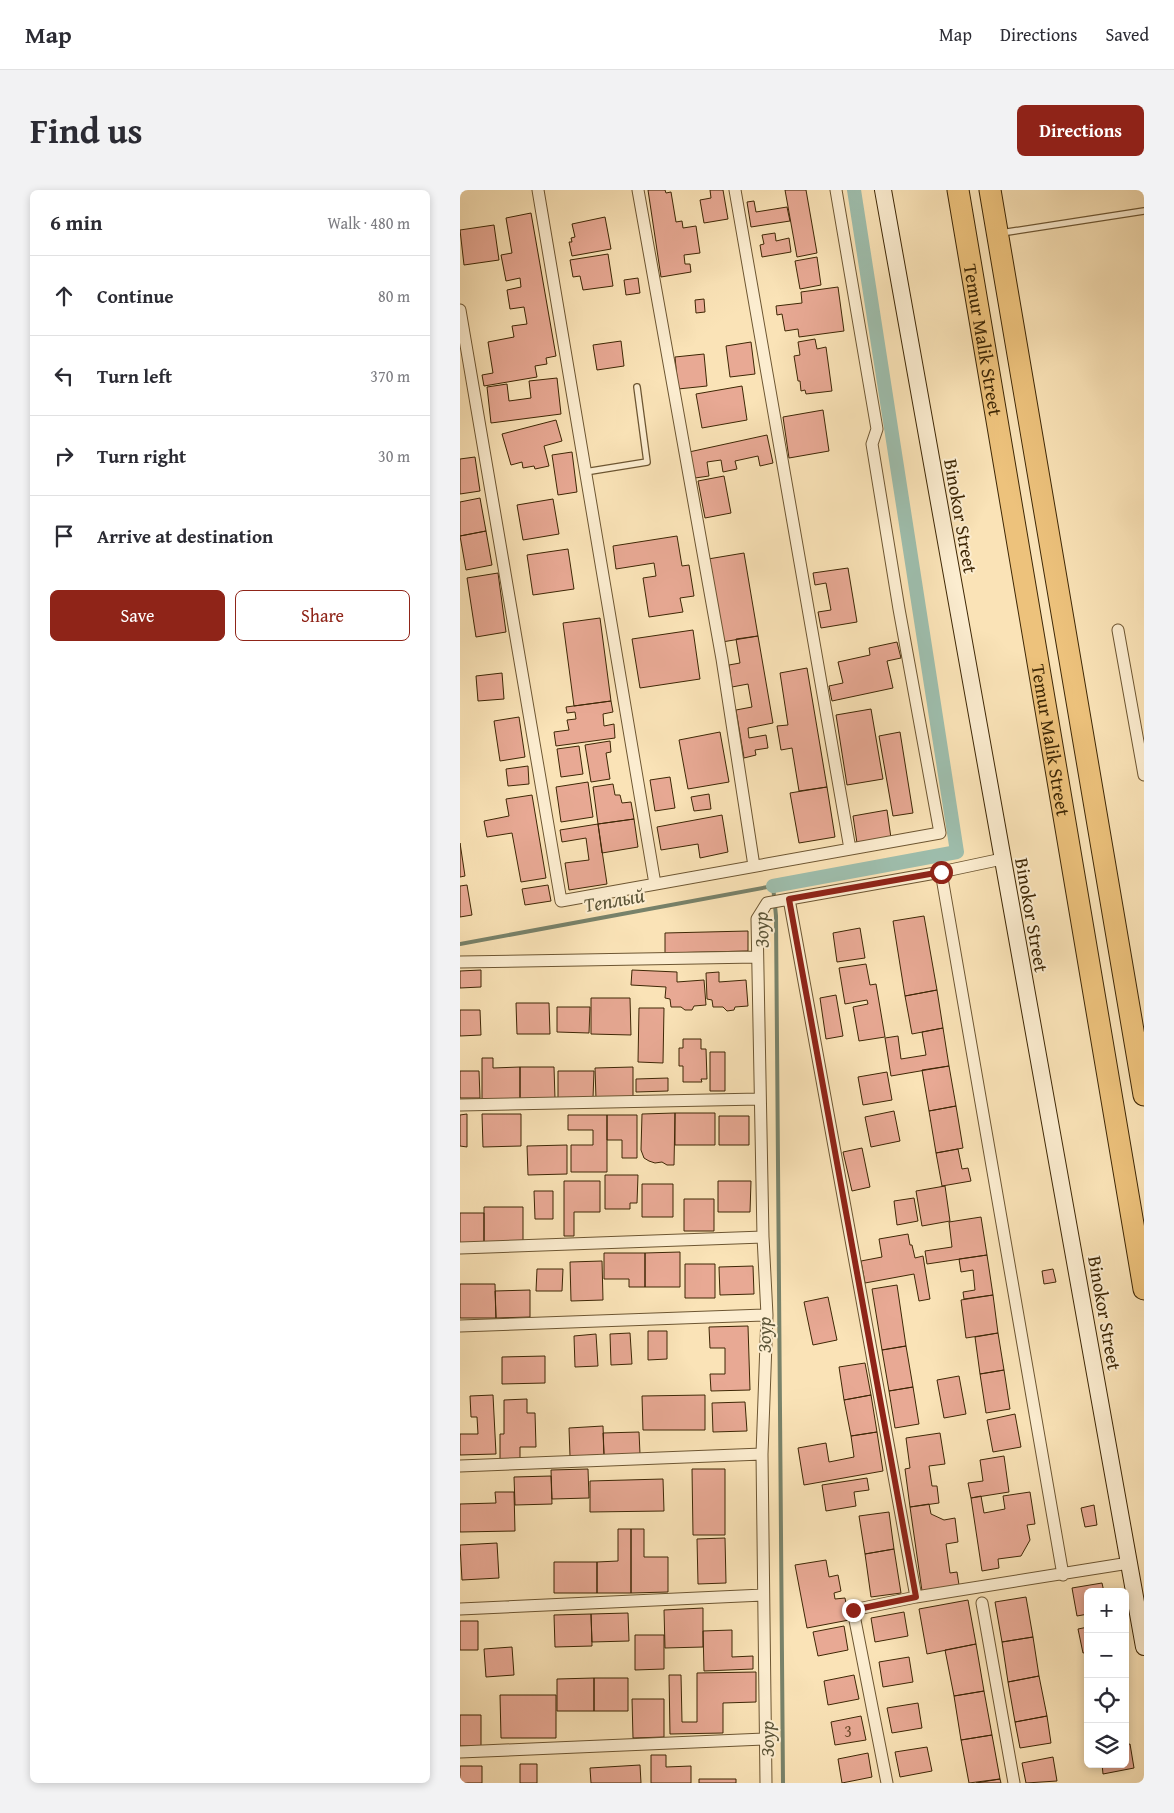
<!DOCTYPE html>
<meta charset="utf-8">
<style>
:root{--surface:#fff;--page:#f2f2f3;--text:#2b2b33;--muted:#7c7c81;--line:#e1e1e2;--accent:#8f2418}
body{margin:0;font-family:"Gentium Book Plus",serif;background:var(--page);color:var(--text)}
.controls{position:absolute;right:15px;bottom:15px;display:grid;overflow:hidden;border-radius:8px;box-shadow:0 2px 8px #0003}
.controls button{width:45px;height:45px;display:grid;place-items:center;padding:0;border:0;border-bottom:1px solid var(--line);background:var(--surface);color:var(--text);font:25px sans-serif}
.stop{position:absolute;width:15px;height:15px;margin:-11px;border:4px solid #8f2418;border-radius:50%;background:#fff}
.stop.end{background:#8f2418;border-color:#fff;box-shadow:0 1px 5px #0008}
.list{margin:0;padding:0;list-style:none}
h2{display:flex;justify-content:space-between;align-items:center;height:65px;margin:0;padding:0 20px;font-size:21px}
h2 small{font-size:16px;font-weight:400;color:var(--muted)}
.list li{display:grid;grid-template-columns:32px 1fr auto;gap:15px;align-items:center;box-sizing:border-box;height:80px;padding:0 20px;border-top:1px solid var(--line)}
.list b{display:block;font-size:19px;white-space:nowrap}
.list em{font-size:16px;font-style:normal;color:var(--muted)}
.actions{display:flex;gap:10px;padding:15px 20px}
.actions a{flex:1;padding:11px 0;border:1px solid var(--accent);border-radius:8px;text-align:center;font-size:18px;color:var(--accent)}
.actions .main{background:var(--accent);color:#fff}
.icon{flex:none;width:28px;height:28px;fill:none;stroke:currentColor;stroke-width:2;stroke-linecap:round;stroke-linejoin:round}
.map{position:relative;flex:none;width:684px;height:1593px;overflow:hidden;border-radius:8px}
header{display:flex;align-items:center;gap:30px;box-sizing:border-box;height:70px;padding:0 25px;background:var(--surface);border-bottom:1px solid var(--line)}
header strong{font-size:24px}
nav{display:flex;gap:28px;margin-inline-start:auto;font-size:18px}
.intro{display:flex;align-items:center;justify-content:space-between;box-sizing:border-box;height:120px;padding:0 30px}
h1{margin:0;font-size:35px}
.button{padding:12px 22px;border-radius:8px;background:var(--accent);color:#fff;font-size:18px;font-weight:700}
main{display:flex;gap:30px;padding:0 30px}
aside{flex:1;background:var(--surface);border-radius:8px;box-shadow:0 2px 8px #0003}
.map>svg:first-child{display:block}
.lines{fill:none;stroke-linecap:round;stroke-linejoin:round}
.stream{stroke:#78826a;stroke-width:4}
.canal{stroke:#9ebead;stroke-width:14}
.building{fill:#e8a994;stroke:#3e2705}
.lane-casing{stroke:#6d5632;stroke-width:8}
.street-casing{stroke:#6d5632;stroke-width:13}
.secondary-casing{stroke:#3e2705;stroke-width:18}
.highway-casing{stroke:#3e2705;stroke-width:23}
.lane{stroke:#fcedd0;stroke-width:5.5}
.street{stroke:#fcedd0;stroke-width:11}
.secondary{stroke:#fcedd0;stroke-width:16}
.highway{stroke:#edc27c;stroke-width:21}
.route{stroke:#8f2418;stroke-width:6}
.labels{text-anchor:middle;stroke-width:4;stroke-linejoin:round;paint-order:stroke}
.number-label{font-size:16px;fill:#684829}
.street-label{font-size:19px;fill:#3e2705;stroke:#fcedd0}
.water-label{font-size:20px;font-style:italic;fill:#5b5437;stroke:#fcedd0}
</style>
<header>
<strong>Map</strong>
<nav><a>Map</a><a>Directions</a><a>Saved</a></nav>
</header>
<div class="intro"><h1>Find us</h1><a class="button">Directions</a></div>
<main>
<aside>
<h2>6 min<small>Walk · 480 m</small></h2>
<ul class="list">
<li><svg class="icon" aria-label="ahead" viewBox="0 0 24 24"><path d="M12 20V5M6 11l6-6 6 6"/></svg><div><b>Continue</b></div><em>80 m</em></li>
<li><svg class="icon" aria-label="left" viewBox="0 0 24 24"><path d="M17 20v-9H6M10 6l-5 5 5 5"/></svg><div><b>Turn left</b></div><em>370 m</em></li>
<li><svg class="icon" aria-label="right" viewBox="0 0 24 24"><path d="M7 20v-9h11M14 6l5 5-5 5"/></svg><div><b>Turn right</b></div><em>30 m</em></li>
<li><svg class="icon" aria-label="arrive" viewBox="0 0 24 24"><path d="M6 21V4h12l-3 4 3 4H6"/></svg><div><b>Arrive at destination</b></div></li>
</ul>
<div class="actions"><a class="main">Save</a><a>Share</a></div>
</aside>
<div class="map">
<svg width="684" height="1593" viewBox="0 0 684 1593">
<rect width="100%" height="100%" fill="#fae3b7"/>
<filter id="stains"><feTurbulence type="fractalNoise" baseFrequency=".004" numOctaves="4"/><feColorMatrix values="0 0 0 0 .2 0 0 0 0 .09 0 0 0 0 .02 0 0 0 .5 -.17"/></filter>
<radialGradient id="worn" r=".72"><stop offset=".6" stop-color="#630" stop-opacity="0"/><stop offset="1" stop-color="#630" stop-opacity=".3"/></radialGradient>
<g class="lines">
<!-- stream -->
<path class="stream" d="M0,754l313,-58 3,30 7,867"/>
<!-- canal -->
<path class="canal" d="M313,696l184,-34 -103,-662"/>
</g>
<!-- building -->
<path class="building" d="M188,0h17l1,3 5,-1 5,30 6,-1 1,7 13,-2 4,27 -16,2 1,9h5l1,8 -30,5z
M250,0h13l5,29 -24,4 -4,-23 11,-2z
M325,0h21l11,63 -20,4z
M294,11l2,11 31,-5 3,14 -39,6 -4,-25z
M71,23l25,143 -10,2 1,6 -12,2 2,11 -53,9 -2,-11 11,-2 -5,-31 26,-5 -2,-11 15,-2 -3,-17 -14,2 -3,-19 14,-3 -1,-9 -14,3 -5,-26 11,-2 -6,-35z
M145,27l6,32 -39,7 -3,-14h3l-1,-4 4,-1 -3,-13z
M34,35l5,35 -35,5 -4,-35z
M315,43l1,8 13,-3 2,14 -29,5 -2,-12 4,-1 -2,-9z
M148,64l5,32 -30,4 -3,-14 -7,1 -3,-17z
M357,67l4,28 -21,4 -5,-28z
M178,88l2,15 -14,2 -2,-15z
M378,97l6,44 -45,6 -1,-8 -13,2 -3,-17 -5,1 -1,-9 26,-3 -1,-11z
M244,109l1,13 -9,1 -1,-13z
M355,149l2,10 9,-2 6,44 -26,3 -1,-4 -4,1 -1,-10h-2l-4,-25 6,-1 -2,-13z
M161,151l3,25 -27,4 -4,-25z
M291,152l4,32 -25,3 -4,-31z
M244,164l3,32 -29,3 -3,-32z
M97,188l4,36 -70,9 -4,-36 20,-3 2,17 22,-3 -2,-17z
M282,196l5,34 -45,8 -6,-34z
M363,220l6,41 -40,7 -6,-41z
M96,230l6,21 -18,5 5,20 -14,3 -1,-3 -11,2 -1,-6 -11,3 -9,-31z
M307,245l6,28 -13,3 -2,-10 -23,5 2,8 -14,3 -2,-12 -14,2 2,14 -14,2 -6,-26z
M112,262l5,40 -19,3 -6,-40z
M15,267l5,34 -20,3v-35z
M264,286l7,37 -26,5 -7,-37z
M20,308l6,33 -26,5v-34z
M93,309l6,35 -36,6 -6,-35z
M26,341l6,34 -26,5 -6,-34z
M217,346l5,30 7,-1 5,31 -14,2 3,14 -34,5 -6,-39 13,-2 -2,-13 -38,6 -3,-23z
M108,359l6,40 -41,6 -6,-40z
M284,363l14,83 -36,6 -14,-83z
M388,378l9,54 -36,6 -3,-16 13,-2 -5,-27 -11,2 -2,-12z
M38,383l8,59 -30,5 -9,-59z
M140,428l11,83 -37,5 -11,-83z
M233,440l7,49 -60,9 -8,-49z
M298,446l15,87 -25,5 1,10 17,-3 2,13 -13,2 1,5 -12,3 -8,-48 16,-3 -4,-23 -16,3 -3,-22 11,-2 -4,-24z
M437,452l4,16 -14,3 6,27 -61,13 -3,-15 14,-3 -5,-21 32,-7 -1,-7z
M347,478l20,119 -28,4 -7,-43 -11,2 -4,-24 11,-1 -8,-52z
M42,483l2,26 -26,2 -2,-25z
M151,511l2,11 -10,2 1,12 10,-2 1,14 -59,8 -2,-14 15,-2 -2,-10 9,-1 -1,-7 -8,1 -1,-6z
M411,519l12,70 -36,6 -11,-70z
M59,527l6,40 -25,4 -6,-40z
M260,542l9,50 -41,7 -9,-49z
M440,542l13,81 -20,3 -14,-80z
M150,551l1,11 -5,1 4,26 -19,3 -6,-37z
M119,556l4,28 -22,3 -4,-28z
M68,576l1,18 -21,2 -2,-17z
M210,587l5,31 -20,3 -5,-31z
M128,592l5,35 -32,5 -5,-35z
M153,594l2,11h5l2,8 9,-1 3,17 -36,5 -5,-37z
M367,597l8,50 -36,6 -9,-50z
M249,604l2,15 -17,2 -3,-14z
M72,605l14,83 -25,4 -9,-49 -25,4 -3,-16 25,-5 -3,-17z
M427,620l4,28 -34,5 -4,-27z
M262,625l6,37 -28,6 -2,-14 -37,6 -4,-23z
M174,629l4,28 -36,6 -4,-29z
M138,634l9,60 -38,6 -4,-27 24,-3 -3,-22 -24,4 -2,-12z
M0,653l5,33 -5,1z
M7,695l5,30 -12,2v-31z
M88,695l3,16 -26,4 -3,-16z
M464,726l13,74 -32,6 -12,-75z
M400,738l5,30 -28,4 -4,-29z
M288,741v20l-83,2v-20z
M406,774l4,21 6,-1 9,53 -26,4 -6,-34 15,-3 -1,-4 -22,4 -6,-36z
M21,780v17l-21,1v-17z
M172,780l45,2v10l27,-2 2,25 -12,1 -2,4h-7l-4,-3h-10l-1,-8 -5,-1 1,-11 -35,-2z
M259,782v10l27,-2 2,26 -13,1 -1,3 -7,1 -4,-4h-10l-1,-7 -5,-1 -1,-26z
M477,800l6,38 -31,6 -7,-38z
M376,805l7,41 -17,3 -6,-41z
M131,808h39l1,37 -40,-1z
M56,813h33l1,31h-33z
M97,817h33l-1,26 -32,-1z
M179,818h25l-1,55 -25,-1z
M0,820h20l1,25 -21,1z
M483,838l6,38 -58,10 -6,-38 13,-2 3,23 25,-4 -4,-23z
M223,849h18v10h5l1,30h-6l1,3h-19v-16h-4v-18h4z
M250,862h15v39h-15z
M22,868h11v10l27,-1v32l-38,1z
M489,876l7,40 -27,5 -7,-41z
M60,877h34l1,32h-35z
M173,877v31l-37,1 -1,-31z
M0,881h19l1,27h-20z
M98,881h36l-1,27h-35z
M427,882l5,28 -29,5 -5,-28z
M208,888v13l-32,1v-13z
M496,916l7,42 -27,5 -7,-42z
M434,921l6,30 -29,6 -6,-30z
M215,923h40v32h-40z
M215,923l-1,52h-7l-5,-3 -7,1 -6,-2 -5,-3 -3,-8 1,-36z
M7,924v33l-7,-1v-31z
M22,924h39v32l-38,1z
M108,925h39v57h-36v-27h22v-15h-25z
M147,925h30v43h-15v-18h-15z
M259,926h30v29h-30z
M107,955v29l-39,1 -1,-29z
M402,958l8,39 -18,4 -9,-39z
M498,959l4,20 6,-1 3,13 -29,5 -6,-33z
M145,985h33l-1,28h-7v6h-25z
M104,991h36v31h-26v24h-10z
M258,991h33l-1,31h-32z
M182,994h31v33h-31z
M485,996l5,35 -28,5 -6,-35z
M74,1001h19v28h-18z
M454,1008l4,23 -21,4 -3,-24z
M224,1009h30v32h-30z
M24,1017h39v34l-39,1z
M0,1023h24v29l-24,1z
M521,1027l6,38 -60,9 -2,-13 27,-4 -3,-25z
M448,1044l2,11h2l3,13 8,-2 7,43 -11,2 -5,-27 -49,9 -4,-22 21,-4 -3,-18z
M220,1062v35h-35v-34z
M144,1063h41v34h-16v-8h-25z
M527,1065l6,40 -29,4 -1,-7 12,-2 -2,-20 -12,2 -2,-13z
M142,1071l1,39 -32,1 -1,-39z
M225,1074h30v34h-30z
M293,1076l1,28 -34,1 -1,-28z
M77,1079h26l-1,22h-26z
M593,1079l3,13 -12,2 -2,-13z
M0,1094h35l1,34h-36z
M437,1095l9,61 -24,4 -10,-61z
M70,1100v27l-34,1 -1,-27z
M533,1105l5,38 -32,5 -5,-38z
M368,1107l9,43 -24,5 -9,-43z
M288,1136l2,64 -39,1 -1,-17h15v-26h-15l-1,-21z
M188,1141h19v28l-19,1z
M170,1143l2,31 -21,1 -1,-31z
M538,1143l6,37 -24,4 -5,-37z
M136,1144l2,32 -23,1 -1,-31z
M446,1156l7,41 -24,4 -7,-41z
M85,1166v27l-43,1v-27z
M405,1173l6,32 -27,5 -5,-33z
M544,1180l6,39 -24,4 -6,-39z
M499,1186l7,38 -22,4 -7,-38z
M453,1197l6,37 -24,4 -6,-37z
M33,1205l3,59 -36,1v-21h18l-1,-17h-6l-1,-21z
M245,1205v35h-62l-1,-34z
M411,1205l6,37 -26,4 -7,-36z
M67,1209v14h8l1,34h-16v13h-20v-26h4v-34z
M285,1212l2,29 -34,1 -1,-29z
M555,1224l6,33 -28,5 -6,-32z
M143,1236l1,29 -34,1 -1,-28z
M179,1242l1,22 -36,1 -1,-22z
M417,1242l6,39 -79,14 -6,-37 28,-5 3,19 25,-5 -3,-21z
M480,1243l5,31 -16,2 3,20h5l2,17 -29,4 -5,-38 5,-1 -4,-30z
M544,1266l5,36 -38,6 -3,-15 15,-2 -3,-21z
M128,1279l1,29 -37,1 -1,-29z
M232,1279h33v66h-32z
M91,1286l1,28 -37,1 -1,-28z
M407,1288l2,12 -15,2 2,14 -30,5 -4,-26z
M203,1289l1,32 -74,1v-31z
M35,1302h19l1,39 -55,1v-28l36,-1z
M570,1302l5,32 -8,1 3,15 -9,16 -23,3 1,9 -17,3 -11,-73 10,-2 3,17 21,-4 -2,-13z
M469,1314l2,10 13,6 11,-2 3,24 -12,2 4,29 7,-1 2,13 -37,6 -12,-84z
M634,1315l3,20 -12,2 -4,-19z
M429,1322l5,37 -29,5 -6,-38z
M158,1339h13v64h-34v-31l21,-1z
M171,1339h13v28h24v35l-37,1z
M265,1348l1,45 -28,1 -1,-45z
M37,1353l2,35 -37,2 -2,-35z
M434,1359l7,44 -30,4 -6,-43z
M366,1370l3,17 9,-2 3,16 -7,2 1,6 10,-1 4,22 -42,8 -12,-63z
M94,1372h43v31h-43z
M642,1393l2,9h-16v22l-11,2 -5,-28z
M566,1407l7,40 -31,5 -7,-40z
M508,1410l8,44 -49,10 -8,-45z
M243,1418v39l-38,1 -1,-38z
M444,1422l4,24 -33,6 -4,-24z
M168,1423l1,28 -37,1 -1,-28z
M131,1424l1,32 -37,1 -1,-32z
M0,1431h18v29h-18z
M384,1436l4,24 -30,6 -5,-24z
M628,1437v25l-5,1 -5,-24z
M272,1440v27l21,-1v13l-49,2 -1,-40z
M175,1445h29v34l-29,1z
M573,1447l6,39 -31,6 -6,-40z
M516,1454l8,47 -30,5 -9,-46z
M52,1457l2,28 -28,2 -2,-28z
M449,1467l4,25 -30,5 -4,-25z
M296,1482v30l-33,1v30l-53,1 -1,-59h12l1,47h15v-49z
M394,1485l5,24 -31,6 -4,-24z
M579,1486l8,40 -32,6 -7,-40z
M134,1488h34v33h-34z
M134,1488v33h-37v-32z
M524,1501l8,44 -31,5 -7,-44z
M40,1505h56v43h-55z
M172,1509h32v38l-31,1z
M458,1513l4,25 -30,5 -5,-25z
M0,1525h21v31h-21z
M401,1526l5,24 -31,5 -4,-23z
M587,1526l4,27 -31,5 -5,-26z
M532,1545l8,44 -31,4 -8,-43z
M670,1554l4,24 -31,6 -1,-10h23v-19z
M467,1557l5,24 -32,6 -5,-25z
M408,1563l4,24 -30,6 -4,-24z
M191,1565h15v12l25,-1v17h-40z
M593,1567l4,24 -31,2 -4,-20z
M60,1574h17v19h-17z
M180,1575l1,18h-50l-1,-15z
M0,1576h22v17h-22z
M239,1589h37v4h-37z
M540,1589l1,4h-25z"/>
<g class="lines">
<!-- lane casing -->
<g class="lane-casing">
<path id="lane" d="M541,43l143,-22
M125,282l62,-10 -10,-75"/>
</g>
<!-- street casing -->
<g class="street-casing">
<path id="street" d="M78,0l117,694
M178,0l84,469 32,207
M275,0l115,659
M0,120l101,591 379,-68 -41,-224 -27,-165 5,-15 -41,-239
M658,440l26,145
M481,682l122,703
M329,709l127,698
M0,772l297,-5
M0,915l300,-6
M0,1058l303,-11
M0,1136l307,-11
M0,1276l302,-12
M522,1413l32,180
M0,1419l303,-14
M0,1562l306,-13
M306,1593l-4,-329 5,-139 -4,-78 -6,-318 10,-16 174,-31 61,-13
M427,1593l-34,-173 63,-13 213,-34"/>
</g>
<!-- secondary casing -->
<g class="secondary-casing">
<path id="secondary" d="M423,0l261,1457"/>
</g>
<!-- highway casing -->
<g class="highway-casing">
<g id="highway">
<path id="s1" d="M498,0l186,1099"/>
<path d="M530,0l154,905"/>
</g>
</g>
<!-- lane -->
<use href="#lane" class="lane"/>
<!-- street -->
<use href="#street" class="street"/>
<!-- secondary -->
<use href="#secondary" class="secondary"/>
<!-- highway -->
<use href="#highway" class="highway"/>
</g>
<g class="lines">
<!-- route -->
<path class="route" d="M393,1420l63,-13 -127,-698 152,-27"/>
</g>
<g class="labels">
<!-- number labels -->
<g class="number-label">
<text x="388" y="1547">3</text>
</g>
<!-- street labels -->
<g class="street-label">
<text dy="7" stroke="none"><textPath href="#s1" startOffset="152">Temur Malik Street</textPath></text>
<text transform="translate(501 326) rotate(80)" y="7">Binokor Street</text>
<text dy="7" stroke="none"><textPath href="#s1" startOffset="558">Temur Malik Street</textPath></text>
<text transform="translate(572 725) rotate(80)" y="7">Binokor Street</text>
<text transform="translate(645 1123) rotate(80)" y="7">Binokor Street</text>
</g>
<!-- water labels -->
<g class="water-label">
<text transform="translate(154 710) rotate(-10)" y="7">Теплый</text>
<text transform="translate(301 740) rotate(-92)" y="7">Зоур</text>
<text transform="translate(304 1145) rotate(-90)" y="7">Зоур</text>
<text transform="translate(307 1549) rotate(-90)" y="7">Зоур</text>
</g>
</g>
<rect width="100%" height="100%" filter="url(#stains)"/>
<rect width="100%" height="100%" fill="url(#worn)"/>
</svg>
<div class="controls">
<button>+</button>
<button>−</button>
<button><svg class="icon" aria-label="locate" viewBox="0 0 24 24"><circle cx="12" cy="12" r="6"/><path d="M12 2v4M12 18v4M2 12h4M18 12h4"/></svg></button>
<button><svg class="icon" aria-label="layers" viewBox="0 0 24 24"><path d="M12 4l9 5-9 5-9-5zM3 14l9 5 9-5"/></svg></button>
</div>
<div class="stop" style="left:481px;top:682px"></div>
<div class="stop end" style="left:393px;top:1420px"></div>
</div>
</main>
